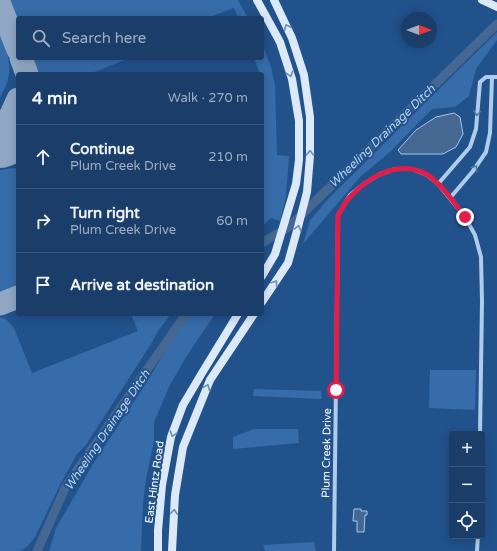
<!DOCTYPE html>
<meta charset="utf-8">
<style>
:root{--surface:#1a3e69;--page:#274971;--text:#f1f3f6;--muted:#9faec0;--line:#38577d}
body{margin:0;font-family:"Varela Round",sans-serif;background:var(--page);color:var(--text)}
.controls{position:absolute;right:12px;bottom:12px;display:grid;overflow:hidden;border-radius:4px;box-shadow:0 2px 10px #0003}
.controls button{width:36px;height:36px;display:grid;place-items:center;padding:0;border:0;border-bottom:1px solid var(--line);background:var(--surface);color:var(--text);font:20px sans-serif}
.compass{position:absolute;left:401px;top:12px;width:36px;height:36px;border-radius:50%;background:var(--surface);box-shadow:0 2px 10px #0003;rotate:90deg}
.stop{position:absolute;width:12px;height:12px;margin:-9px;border:3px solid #e11d48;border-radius:50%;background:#fff}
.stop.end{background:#e11d48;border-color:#fff;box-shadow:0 1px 4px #0008}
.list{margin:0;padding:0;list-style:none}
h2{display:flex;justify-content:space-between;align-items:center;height:52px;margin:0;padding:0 16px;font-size:17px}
h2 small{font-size:13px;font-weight:400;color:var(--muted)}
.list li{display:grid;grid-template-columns:26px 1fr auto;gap:12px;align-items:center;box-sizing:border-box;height:64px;padding:0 16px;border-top:1px solid var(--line)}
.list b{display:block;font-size:15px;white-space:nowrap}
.list p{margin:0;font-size:13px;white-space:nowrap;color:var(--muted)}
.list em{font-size:13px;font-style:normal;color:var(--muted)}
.icon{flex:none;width:22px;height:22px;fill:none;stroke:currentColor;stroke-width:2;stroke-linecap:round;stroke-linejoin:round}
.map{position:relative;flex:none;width:497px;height:551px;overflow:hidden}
.search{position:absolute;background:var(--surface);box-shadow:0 2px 10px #0003;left:16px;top:16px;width:248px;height:44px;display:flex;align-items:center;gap:10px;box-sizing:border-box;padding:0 14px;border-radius:4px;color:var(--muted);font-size:15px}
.panel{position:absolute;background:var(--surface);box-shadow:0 2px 10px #0003;left:16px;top:72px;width:248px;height:244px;border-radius:4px}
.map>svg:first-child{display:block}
.green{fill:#356ca9}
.water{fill:#456892;stroke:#a3c7ec}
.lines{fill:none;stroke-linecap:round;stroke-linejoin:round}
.canal{stroke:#456892;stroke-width:9}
.taxiway{stroke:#90a8c6;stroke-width:23}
.runway{stroke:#90a8c6;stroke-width:56}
.minor{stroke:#b0cceb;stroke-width:4}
.secondary{stroke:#dbe9f9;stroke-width:8}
.oneway{stroke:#6c8eb8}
.oneway2{stroke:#4d77a8}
.route{stroke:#e11d48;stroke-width:5}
.labels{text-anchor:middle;stroke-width:4;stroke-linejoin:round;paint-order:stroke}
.street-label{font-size:11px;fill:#fff;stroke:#22528c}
.water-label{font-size:12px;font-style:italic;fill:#bbd6f2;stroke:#22528c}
</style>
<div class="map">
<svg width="497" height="551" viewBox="0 0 497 551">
<rect width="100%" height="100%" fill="#22528c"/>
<!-- green -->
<path class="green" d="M9,0h229l10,18h-10l-4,-10 -27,10h-189v6z
M0,31c6,17 13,34 7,52 -2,5 -5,10 -7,15z
M497,32v8l-21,29 -7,27 -14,11 -23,2 -42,43 -30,25 -57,67 7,-24 19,-22z
M262,44l9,23 4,18 2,70 12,1 -3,40 -6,25 -9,-3 -9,8v-152h-2l-6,-16h8z
M31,58h99l-41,16h-51z
M14,168l4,1v117l-18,7v-123z
M131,314h40l-13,17 -7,13 -65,101 -9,9 -17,31 -25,52 -8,10 -7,4h-20v-234l6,2 8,9 18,45 106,-42z
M191,314h24l-29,43 -17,30 -15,35v19l-8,38 -3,25 -2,47h-92l7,-23 37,-64 52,-79 25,-42z
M430,370h46l-1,40 -46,-2z
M254,389l67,2 1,8 -69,-3z
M254,429h44l1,14 -66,6v-12z
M314,542l2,9h-51l-2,-6z"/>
<!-- water -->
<path class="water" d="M454,113l6,4 3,17 -7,13 -13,7h-42l-3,-4 18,-20 20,-13z
M354,509h7v2h6v4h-2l-1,17h-7v-11h-4z"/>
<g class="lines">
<!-- canal -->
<path class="canal" d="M262,243l28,-17 207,-202
M37,551l29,-65 120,-172"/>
<!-- taxiway -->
<path class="taxiway" d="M0,5l18,45
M21,58l6,16
M0,139l18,-40
M0,141l18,7
M0,304l18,-7"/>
<!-- runway -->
<path class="runway" d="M0,140l18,-7"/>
<!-- minor -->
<path class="minor" d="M438,184l32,-37 6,-18 4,-47 6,-5h11
M450,198l23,-27 13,-19 4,-19 2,-56
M334,551l4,-336 12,-20 15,-12 15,-9 15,-5h17l15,6 11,9 27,33 10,18 6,22 1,44 -2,133
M477,551l1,-15"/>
<!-- secondary -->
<path class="secondary" d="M257,0l23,42 12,37 7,42v39l-3,24 -21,70 -13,22
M482,0l15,7
M262,302l26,-39 10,-36 9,-35 3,-36v-39l-6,-42 -12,-37 -18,-38
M158,551v-20l4,-46 9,-48 12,-32 19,-32 36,-59
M172,551l3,-56 8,-48 27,-67 44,-66"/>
</g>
<!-- one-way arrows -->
<defs><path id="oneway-chevron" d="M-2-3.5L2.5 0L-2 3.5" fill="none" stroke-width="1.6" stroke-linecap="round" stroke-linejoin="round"/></defs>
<g class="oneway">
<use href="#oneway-chevron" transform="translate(287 27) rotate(-115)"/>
<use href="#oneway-chevron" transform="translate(290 74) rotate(73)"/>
<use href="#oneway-chevron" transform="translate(310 153) rotate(-88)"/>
<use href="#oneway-chevron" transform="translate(298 228) rotate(-75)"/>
<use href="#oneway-chevron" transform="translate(275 283) rotate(-56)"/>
<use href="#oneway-chevron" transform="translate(207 387) rotate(-68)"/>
<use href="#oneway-chevron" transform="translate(173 434) rotate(109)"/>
<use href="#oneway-chevron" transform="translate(174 512) rotate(-87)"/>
</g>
<g class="oneway2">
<use href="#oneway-chevron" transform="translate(477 113) rotate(94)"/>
<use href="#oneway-chevron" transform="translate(475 168) rotate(-54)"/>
</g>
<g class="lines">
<!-- route -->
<path class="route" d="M336,390l2,-175c4,-6 8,-15 14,-20 19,-20 47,-35 74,-21 14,8 29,30 39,43"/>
</g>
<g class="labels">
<!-- street labels -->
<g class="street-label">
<text transform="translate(326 453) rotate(-89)" y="4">Plum Creek Drive</text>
<text transform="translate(154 482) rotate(-82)" y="4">East Hintz Road</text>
</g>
<!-- water labels -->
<g class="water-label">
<text transform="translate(382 136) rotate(-44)" y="4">Wheeling Drainage Ditch</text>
<text transform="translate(107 430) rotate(-56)" y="4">Wheeling Drainage Ditch</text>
</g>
</g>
</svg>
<div class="controls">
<button>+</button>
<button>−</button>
<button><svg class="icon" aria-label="locate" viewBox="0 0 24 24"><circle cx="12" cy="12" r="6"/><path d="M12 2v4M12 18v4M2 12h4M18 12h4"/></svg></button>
</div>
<svg class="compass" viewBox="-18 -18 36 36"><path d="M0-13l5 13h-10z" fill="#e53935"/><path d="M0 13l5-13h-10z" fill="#9faec0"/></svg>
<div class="stop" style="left:336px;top:390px"></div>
<div class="stop end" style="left:465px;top:217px"></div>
<div class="search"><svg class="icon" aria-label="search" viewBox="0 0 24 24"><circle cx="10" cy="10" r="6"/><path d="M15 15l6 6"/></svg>Search here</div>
<section class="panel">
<h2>4 min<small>Walk · 270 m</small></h2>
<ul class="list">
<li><svg class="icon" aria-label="ahead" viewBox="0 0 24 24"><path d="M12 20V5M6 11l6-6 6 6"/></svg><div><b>Continue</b><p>Plum Creek Drive</p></div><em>210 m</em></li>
<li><svg class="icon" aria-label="right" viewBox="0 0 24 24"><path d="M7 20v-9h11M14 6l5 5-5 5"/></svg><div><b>Turn right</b><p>Plum Creek Drive</p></div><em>60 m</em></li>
<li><svg class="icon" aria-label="arrive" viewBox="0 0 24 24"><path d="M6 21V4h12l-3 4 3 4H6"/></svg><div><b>Arrive at destination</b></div></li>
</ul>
</section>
</div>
